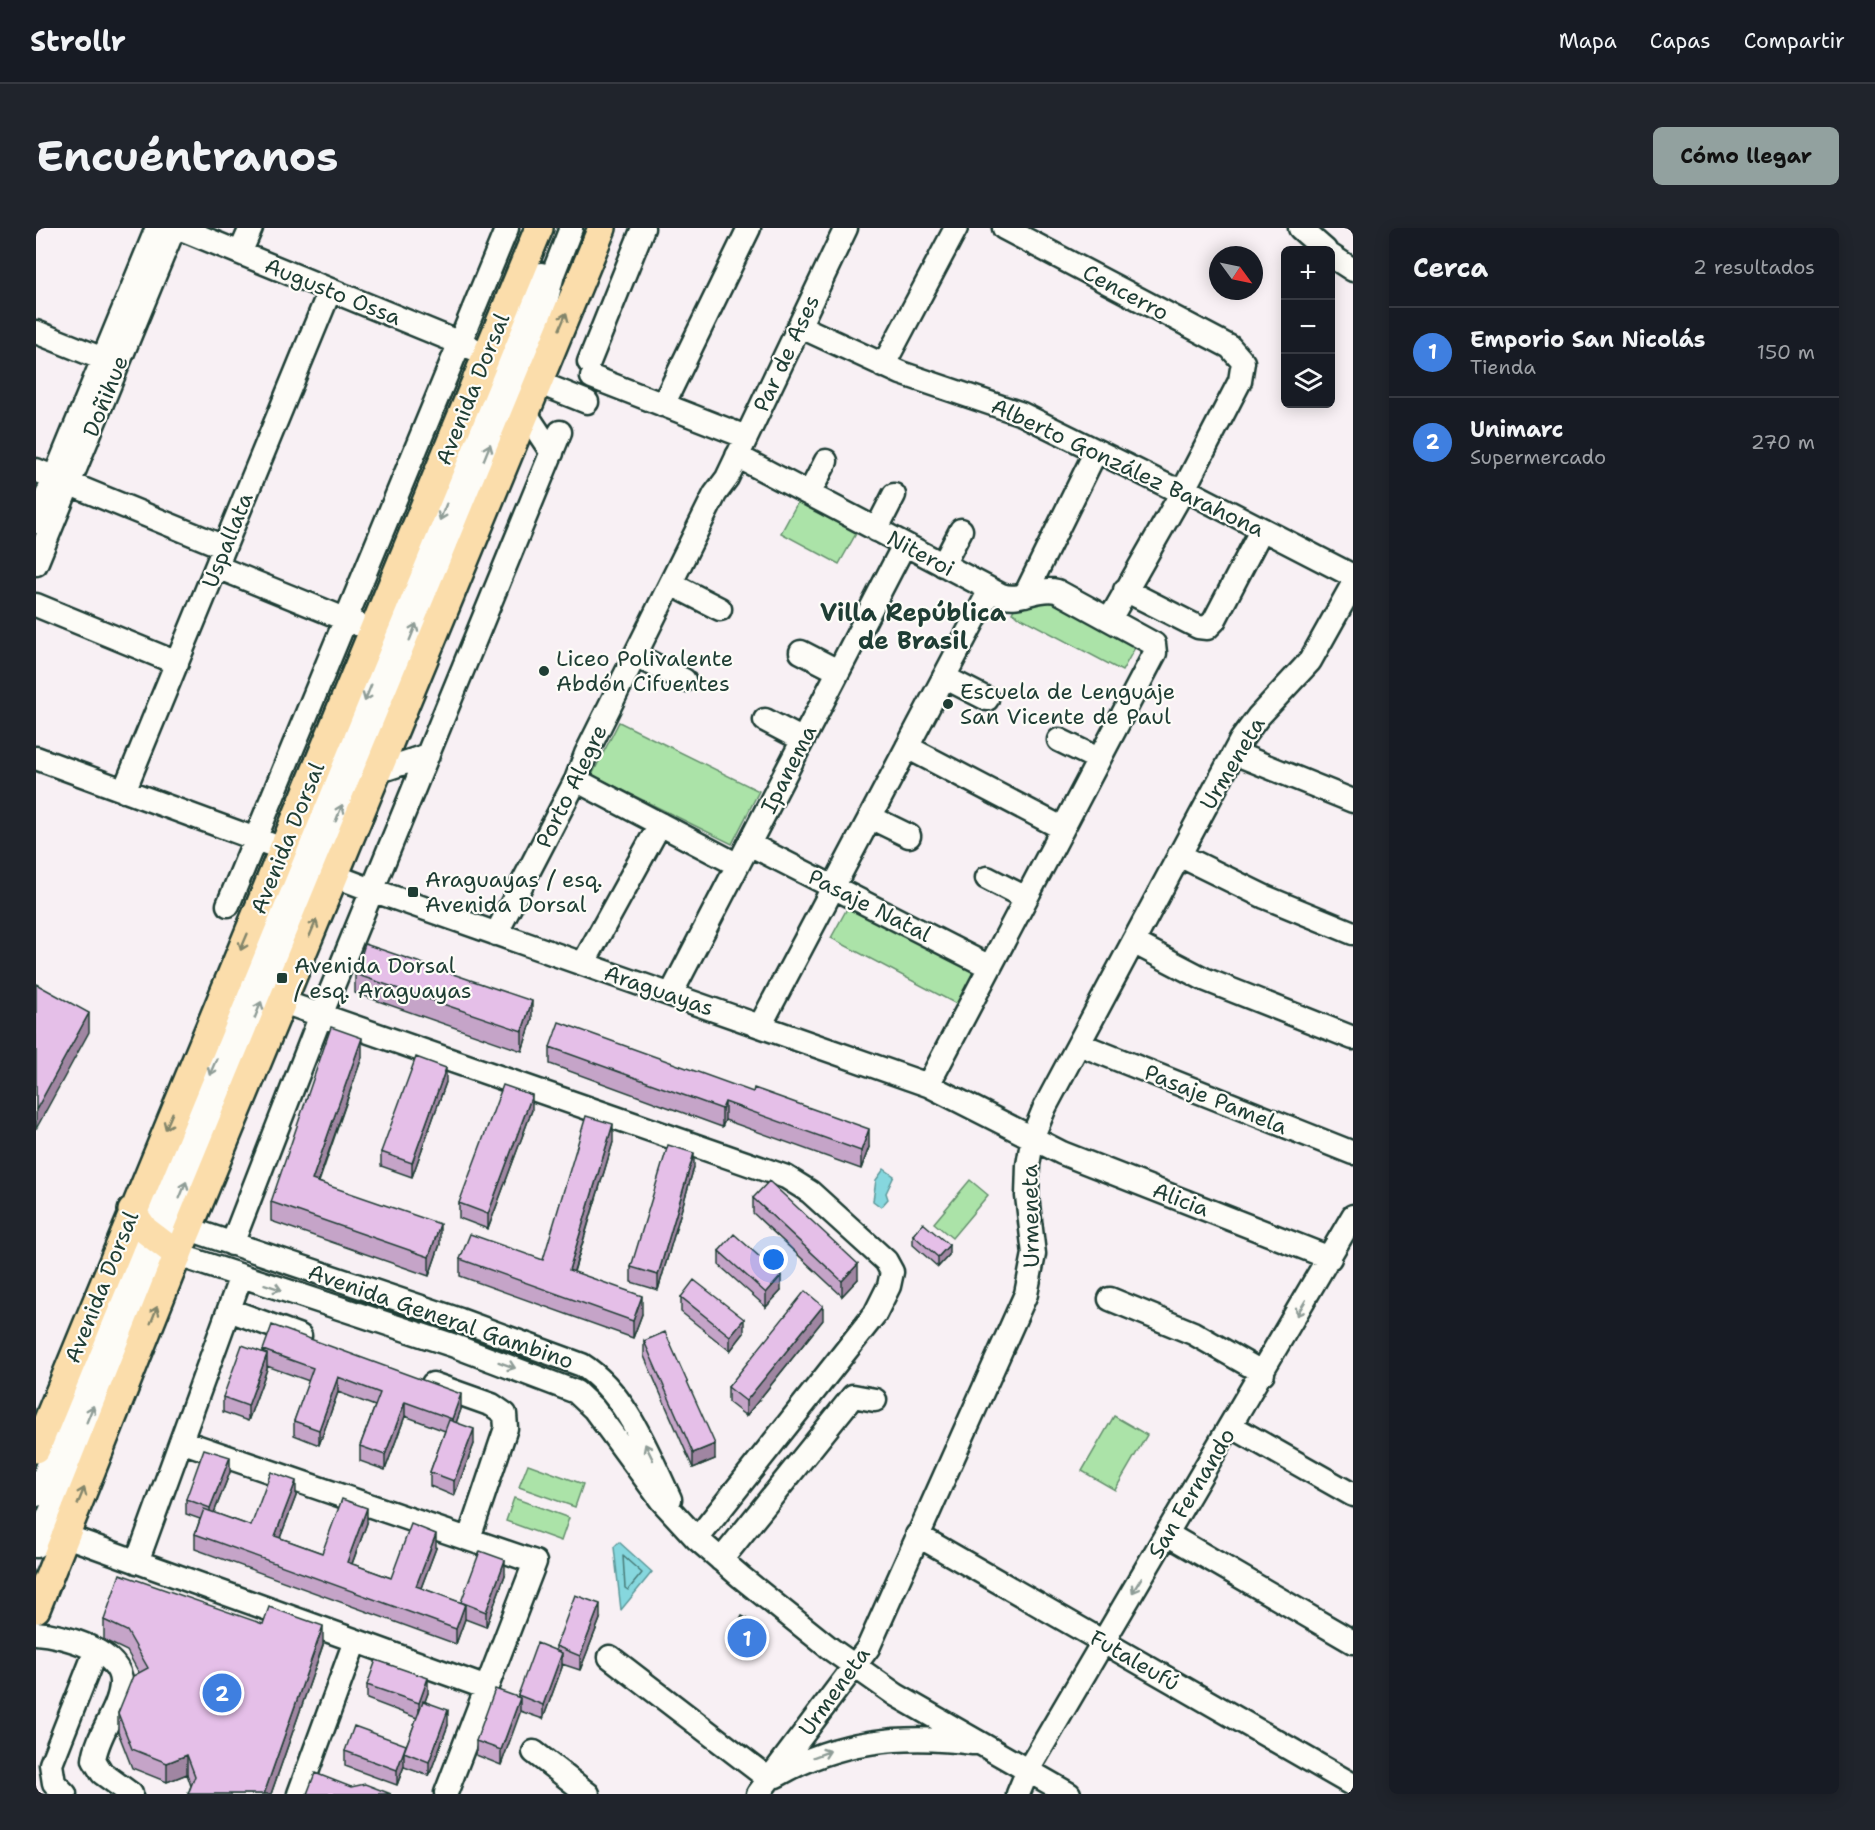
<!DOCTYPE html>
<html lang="es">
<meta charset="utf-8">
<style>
:root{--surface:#171b24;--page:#20242c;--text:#f1f3f6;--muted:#9ea1a6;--line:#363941;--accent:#92a19f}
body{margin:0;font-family:"Shantell Sans",sans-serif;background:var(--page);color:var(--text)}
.controls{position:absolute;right:18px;top:18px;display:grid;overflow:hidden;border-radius:9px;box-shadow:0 3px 15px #0003}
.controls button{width:54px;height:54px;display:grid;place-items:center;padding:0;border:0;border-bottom:2px solid var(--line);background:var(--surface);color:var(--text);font:30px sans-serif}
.compass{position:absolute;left:1173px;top:18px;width:54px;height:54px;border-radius:50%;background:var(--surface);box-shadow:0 3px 15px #0003;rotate:123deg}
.you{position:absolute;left:738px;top:1032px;width:21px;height:21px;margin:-15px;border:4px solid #fff;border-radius:50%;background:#1a73e8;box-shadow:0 0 0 9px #1a73e833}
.badge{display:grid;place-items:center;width:39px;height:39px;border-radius:50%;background:var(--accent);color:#fff;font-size:20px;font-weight:700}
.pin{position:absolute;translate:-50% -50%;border:3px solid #fff;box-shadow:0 2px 6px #0006}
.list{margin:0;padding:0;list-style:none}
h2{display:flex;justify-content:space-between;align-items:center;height:78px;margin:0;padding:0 24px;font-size:26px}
h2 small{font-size:20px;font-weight:400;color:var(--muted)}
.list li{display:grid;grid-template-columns:39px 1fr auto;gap:18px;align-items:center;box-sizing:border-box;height:90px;padding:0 24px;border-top:2px solid var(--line)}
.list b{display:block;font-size:22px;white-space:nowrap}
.list p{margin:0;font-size:20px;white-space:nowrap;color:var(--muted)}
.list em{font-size:20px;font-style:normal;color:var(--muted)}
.icon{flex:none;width:33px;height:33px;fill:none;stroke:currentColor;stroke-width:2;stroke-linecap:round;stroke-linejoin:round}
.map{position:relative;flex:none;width:1317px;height:1566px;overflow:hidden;border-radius:9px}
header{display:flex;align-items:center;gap:36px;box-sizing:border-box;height:84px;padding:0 30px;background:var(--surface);border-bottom:2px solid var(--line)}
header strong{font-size:28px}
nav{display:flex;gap:33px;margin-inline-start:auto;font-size:21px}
.intro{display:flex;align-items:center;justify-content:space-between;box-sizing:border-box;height:144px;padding:0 36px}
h1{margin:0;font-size:42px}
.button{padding:15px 27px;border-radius:9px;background:var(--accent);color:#111;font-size:21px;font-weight:700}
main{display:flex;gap:36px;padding:0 36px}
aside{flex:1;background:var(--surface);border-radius:9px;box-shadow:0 3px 15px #0003}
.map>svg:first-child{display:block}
.green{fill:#abe3a8;stroke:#65906e;stroke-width:1.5}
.water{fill:#86d7de;stroke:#5d999a;stroke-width:1.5}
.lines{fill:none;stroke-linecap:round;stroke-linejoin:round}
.shore{stroke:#487b78;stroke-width:1.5}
.minor-casing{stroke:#1f3d34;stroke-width:27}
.major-casing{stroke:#1f3d34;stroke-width:32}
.minor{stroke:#fdfcf7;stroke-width:22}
.major{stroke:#fbddab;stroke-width:27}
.wall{fill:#c5a4c8;stroke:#1f3d34;stroke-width:1.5}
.shaded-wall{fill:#a086a2;stroke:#1f3d34;stroke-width:1.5}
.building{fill:#e5bfe8;stroke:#1f3d34;stroke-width:1.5}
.oneway{stroke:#82856a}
.oneway2{stroke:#8e9c96}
.poi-dot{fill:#1f3d34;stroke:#fdfcf7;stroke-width:2}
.labels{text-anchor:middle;stroke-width:4.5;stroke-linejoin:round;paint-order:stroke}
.street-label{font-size:22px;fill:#1f3d34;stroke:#fdfcf7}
.poi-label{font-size:22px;fill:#1f3d34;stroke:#fdfcf7;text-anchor:start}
.neighbourhood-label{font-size:24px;font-weight:bold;fill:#1f3d34;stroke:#fdfcf7}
</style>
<header>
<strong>Strollr</strong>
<nav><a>Mapa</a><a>Capas</a><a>Compartir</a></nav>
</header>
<div class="intro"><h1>Encuéntranos</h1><a class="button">Cómo llegar</a></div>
<main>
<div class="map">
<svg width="1317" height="1566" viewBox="0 0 1317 1566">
<rect width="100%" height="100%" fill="#f8f0f4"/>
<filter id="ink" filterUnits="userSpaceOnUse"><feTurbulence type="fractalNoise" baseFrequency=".0167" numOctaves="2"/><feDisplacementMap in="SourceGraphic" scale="12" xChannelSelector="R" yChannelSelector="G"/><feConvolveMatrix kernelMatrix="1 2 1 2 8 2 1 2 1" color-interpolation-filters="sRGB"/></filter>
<g filter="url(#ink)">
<!-- green -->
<path class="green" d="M764,270l58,32 -19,34 -58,-31z
M991,356l111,58 -16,29 -110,-58z
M583,494l140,69 -27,53 -140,-69z
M813,677l131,68 -18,34 -131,-69z
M934,952l18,15 -36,43 -18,-15z
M1078,1188l33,19 -32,55 -33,-19z
M492,1236l55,20 -8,23 -56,-20z
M478,1270l55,20 -8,23 -55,-20z"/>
<!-- water -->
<path class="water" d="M848,941l10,7 -8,17 2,6 -7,8 -8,-6 3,-21z
M583,1314l33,30 -31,38 -7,-63z"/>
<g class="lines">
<!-- shore -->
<path class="shore" d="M587,1328l19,17 -14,17 -3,-2z"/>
<!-- minor casing -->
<g class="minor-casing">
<path id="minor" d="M143,0l293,120
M968,0l226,119 13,15 -3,19 -56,108 -74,130
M1264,0l25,22
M204,25l11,-25
M1294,27l23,15
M763,98l102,47 121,41 148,73 14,2 169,87
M0,104l67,27
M553,134l54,-134
M847,138l73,-138
M556,149l154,60
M501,154l50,20
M627,177l86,-177
M489,184l27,41
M701,228l264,139c20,7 36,-9 56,-4l97,53 1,9 -227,432
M0,242l188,77
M773,266l17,-33
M0,294l121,-294
M840,302l18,-35
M0,336l138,-336
M907,337l18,-35
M181,339l140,57
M635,356l49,25
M1089,362l73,37 9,1 7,-7 48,-92
M989,367l71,-144
M0,377l141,58
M765,424l37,19
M599,427l49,25
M908,449l43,22
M729,492l38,20
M1023,512l39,19
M871,519l155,81
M1198,525l119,48
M0,530l247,91 52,27 37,14 556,195 134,68 268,105
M341,544l51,-17
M540,552l162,85
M88,563l206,-501
M834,589l39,19
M713,616l241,123
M1143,627l86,42 88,36
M951,650l39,20
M192,677l279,-677
M460,706l80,-154 10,-26 129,-260 12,-16 119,-250
M1097,714l71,37 149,59
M547,736l77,-140
M635,766l233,-449
M247,774l503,175 24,15 76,69 6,11 -3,14 -14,28 -178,225
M724,798l230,-436
M1043,816l274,109
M153,1001l271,91 122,45c44,28 66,88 88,134
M196,1016l89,-229 239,-583
M142,1027l274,90 124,47 18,17 67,91 36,39 44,38 91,73 64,45 173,99
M1074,1071l83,34 70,40
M193,1082l71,26
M397,1156l59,21 13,9 1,14 -37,110
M1195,1198l122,69
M145,1213l354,121 -89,231
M0,1267l505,-1221
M1131,1306l186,108
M881,1307l436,250
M30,1308l421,152
M0,1318l505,-1224 12,-48 18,-46
M685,1332l132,-164 22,4
M101,1334l104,-286
M0,1405c26,2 88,18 85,52 -2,26 -24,49 -27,75l8,13 29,21
M574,1429l159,122
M498,1524l54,42
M740,1548c62,-36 127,-42 197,-33
M29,1566l-11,-11 -3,-19 45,-114
M263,1566l56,-153
M722,1566l110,-146 158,-354 8,-40 -7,-58 1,-31 5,-29 12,-29 196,-367 17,-23 52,-56 43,-77
M982,1566l10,-24 325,-554"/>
</g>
<!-- major casing -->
<g class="major-casing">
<path id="major" d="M96,983l13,19 33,25
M0,1221l503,-1221
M0,1381l137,-343 429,-1038"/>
</g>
<!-- minor -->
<use href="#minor" class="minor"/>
<!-- major -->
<use href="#major" class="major"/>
</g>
<!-- wall -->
<path class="wall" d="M319,746l177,46 -10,31 -167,-58z
M514,819l319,100 -8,22 -136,-49 -3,7 -172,-63z
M326,829l-43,125 121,62 -11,32 -158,-55v-19z
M410,854l-34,95 -31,-11v-14z
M496,882l-44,119 -29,-11v-15z
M577,914l-39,130 68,42 -9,24 -173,-62v-17l83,1z
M658,939l-36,123 -27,-8v-15z
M717,970l105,81 -16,17 -89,-83z
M877,1007l36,20 -11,12 -25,-22z
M683,1023l62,40 -15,16 -47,-42z
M645,1069l63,36 -14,18 -49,-39z
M787,1092l-77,96 -18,-14v-15z
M608,1113l71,118 -22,9 -49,-112z
M227,1122l198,59 -5,14 18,21 -20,52 -24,-10v-14l15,-41 -40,-15 -20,54 -25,-9v-15l15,-40 -37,-14 -19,53 -25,-10v-14l15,-40 -42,-15v3l-19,52 -25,-9v-15l40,-44z
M194,1244l-16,41 37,13 45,-30 -16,42 42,15 45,-30 -15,41 39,14 45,-30 -15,40 40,15 44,-28 -19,52 -21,-8 -9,25 -261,-95v-15l5,-15 -14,-5v-15z
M564,1391l-20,51 -18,-6v3l-19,52 -23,-8 -19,54 -25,-10v-14l42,-44v-2l38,-45v-4z
M68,1392l219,25 -52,149h-83l3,-8 -4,-12 -20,8 -35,-14 -14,-36v-19l21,-40 -12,-22 -23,-11z
M698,1403l26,5 -8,15 -18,-11z
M331,1457l61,8 -3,8 23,24 -19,51 -25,-9v-1l-7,19 -52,-19v-15l61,-5 11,-28 -50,-19z"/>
<!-- shaded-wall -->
<path class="shaded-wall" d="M496,773v19l-10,31v-20z
M53,785v19l-53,97v-19z
M326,810v19l-50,142v-19z
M410,840v14l-34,95v-14z
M496,867v15l-44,119v-15z
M689,874v18l-3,7v-18z
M577,896v18l-44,145v-17z
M833,901v18l-8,22v-18z
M658,925v14l-36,123v-15z
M404,996v20l-11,32v-19z
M913,1017v10l-11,12v-10z
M822,1036v15l-16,17v-15z
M745,1048v15l-15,16v-14z
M606,1068v18l-9,24v-17z
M787,1078v14l-77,96v-15z
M708,1091v14l-14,18v-15z
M231,1126v15l-19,52v-15z
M302,1149v15l-19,53v-15z
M425,1166v15l-9,25v-15z
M369,1174v14l-20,54v-15z
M438,1201v15l-20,52v-15z
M679,1216v15l-22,9v-15z
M194,1229v15l-20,51v-15z
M260,1253v15l-21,55v-15z
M331,1280v15l-20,54v-15z
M400,1306v14l-20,53v-15z
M469,1332v15l-19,52v-15z
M429,1376v15l-9,25v-15z
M564,1376v15l-20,51v-14z
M287,1398v19l-52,149h-7z
M724,1398v10l-8,15v-10z
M526,1425v14l-19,52v-14z
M392,1450v15l-9,25v-15z
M484,1470v15l-19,52v-15z
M412,1482v15l-19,51v-14z
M370,1517l-2,7v14l-7,19v-15z
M151,1527v19l-20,8v-19z"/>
<!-- building -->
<path class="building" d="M329,716l167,57 -10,30 -167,-57z
M0,756l53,29 -53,97z
M523,794l194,70 1,-4 115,41 -8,22 -136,-49 -3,7 -172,-62z
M295,799l31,11 -50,142 128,44 -11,33 -158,-55z
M380,829l30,11 -34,95 -31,-11z
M467,857l29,10 -44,119 -29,-11z
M550,888l27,8 -44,146 73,26 -9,25 -173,-62 10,-25 73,26z
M632,917l26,8 -36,122 -27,-8z
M733,953l89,83 -16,17 -89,-83z
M887,995l26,22 -11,12 -25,-22z
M698,1006l47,42 -15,17 -47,-42z
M658,1052l50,39 -14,17 -49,-39z
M769,1063l18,15 -77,95 -18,-14z
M236,1097l189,69 -9,25 -47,-17 -20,53 -25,-9 20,-53 -42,-16 -19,53 -25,-9 19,-53 -50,-18z
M629,1104l50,112 -22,9 -49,-112z
M206,1117l25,9 -19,52 -25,-9z
M413,1192l25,9 -20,52 -24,-9z
M168,1221l26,8 -20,51 -24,-9z
M235,1244l25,9 -21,55 47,17 20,-54 25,9 -20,54 44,16 20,-54 25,10 -20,52 49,18 -9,25 -261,-95 9,-25 47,17z
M444,1323l25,9 -19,52 -25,-10z
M84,1346l143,50 6,-17 54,19 -59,168h-76l7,-18 -8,-21 -20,8 -35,-14 -14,-36 15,-37 15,-8 -21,-37 -23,-11z
M539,1367l25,9 -20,52 -24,-10z
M706,1388l18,10 -8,15 -18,-10z
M501,1415l25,10 -19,52 -25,-10z
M340,1432l52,18 -9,25 -52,-18z
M459,1461l25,9 -19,52 -25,-9z
M387,1473l25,9 -19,52 -25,-10z
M318,1498l52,19 -9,25 -52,-19z
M279,1545l36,14 14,-3 26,10h-84z"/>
<!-- one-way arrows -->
<defs><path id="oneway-shaft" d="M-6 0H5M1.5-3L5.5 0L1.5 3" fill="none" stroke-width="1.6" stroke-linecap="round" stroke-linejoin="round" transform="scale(1.5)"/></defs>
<g class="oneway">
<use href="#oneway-shaft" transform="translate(527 93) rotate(-67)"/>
<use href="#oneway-shaft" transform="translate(277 700) rotate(-67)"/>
<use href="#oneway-shaft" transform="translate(208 714) rotate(113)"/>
<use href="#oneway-shaft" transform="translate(133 893) rotate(113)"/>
<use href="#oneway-shaft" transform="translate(118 1087) rotate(-68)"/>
<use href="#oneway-shaft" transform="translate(45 1268) rotate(-68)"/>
</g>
<g class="oneway2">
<use href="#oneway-shaft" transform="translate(451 224) rotate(-68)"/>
<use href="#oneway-shaft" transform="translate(407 284) rotate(112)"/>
<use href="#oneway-shaft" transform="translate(377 404) rotate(-68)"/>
<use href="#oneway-shaft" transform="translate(332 465) rotate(112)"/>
<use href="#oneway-shaft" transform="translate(303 585) rotate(-68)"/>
<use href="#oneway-shaft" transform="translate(222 782) rotate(-68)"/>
<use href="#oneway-shaft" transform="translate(177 839) rotate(113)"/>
<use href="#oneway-shaft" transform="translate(147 962) rotate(-68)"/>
<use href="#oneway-shaft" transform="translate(237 1059) rotate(18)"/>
<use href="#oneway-shaft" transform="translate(1265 1080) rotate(121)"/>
<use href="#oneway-shaft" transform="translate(471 1137) rotate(20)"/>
<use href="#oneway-shaft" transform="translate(54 1186) rotate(-68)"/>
<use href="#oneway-shaft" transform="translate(613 1224) rotate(-116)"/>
<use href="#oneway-shaft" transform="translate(1101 1357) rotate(121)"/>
<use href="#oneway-shaft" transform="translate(786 1526) rotate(-20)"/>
</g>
</g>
<!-- markers -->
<g class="poi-dot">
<circle cx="508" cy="443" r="6"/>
<circle cx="912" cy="476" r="6"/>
<rect x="371" y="658" width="12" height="12" rx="3"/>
<rect x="240" y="744" width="12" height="12" rx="3"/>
</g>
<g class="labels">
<!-- street labels -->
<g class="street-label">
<text transform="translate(297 63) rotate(22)" y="8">Augusto Ossa</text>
<text transform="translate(1090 64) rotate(28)" y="8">Cencerro</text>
<text transform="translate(750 125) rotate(-65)" y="8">Par de Ases</text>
<text transform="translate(436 161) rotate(-68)" y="8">Avenida Dorsal</text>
<text transform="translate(69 168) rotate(-68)" y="8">Doñihue</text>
<text transform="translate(1092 239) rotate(25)" y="8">Alberto González Barahona</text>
<text transform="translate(191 312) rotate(-68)" y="8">Uspallata</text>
<text transform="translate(885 325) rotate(28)" y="8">Niteroi</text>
<text transform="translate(1196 535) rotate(-59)" y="8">Urmeneta</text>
<text transform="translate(752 541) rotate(-63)" y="8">Ipanema</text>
<text transform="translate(535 558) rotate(-64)" y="8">Porto Alegre</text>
<text transform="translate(251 610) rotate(-68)" y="8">Avenida Dorsal</text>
<text transform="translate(834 677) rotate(27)" y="8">Pasaje Natal</text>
<text transform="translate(623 762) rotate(19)" y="8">Araguayas</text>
<text transform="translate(1180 871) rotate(22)" y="8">Pasaje Pamela</text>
<text transform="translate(1145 971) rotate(21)" y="8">Alicia</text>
<text transform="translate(994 988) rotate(-91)" y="8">Urmeneta</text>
<text transform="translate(65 1059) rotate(-68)" y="8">Avenida Dorsal</text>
<text transform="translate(405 1088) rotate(19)" y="8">Avenida General Gambino</text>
<text transform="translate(1155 1265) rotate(-59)" y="8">San Fernando</text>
<text transform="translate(1099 1432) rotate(30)" y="8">Futaleufú</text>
<text transform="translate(798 1463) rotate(-54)" y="8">Urmeneta</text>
</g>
<!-- poi labels -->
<g class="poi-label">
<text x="520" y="438">Liceo Polivalente<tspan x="520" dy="25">Abdón Cifuentes</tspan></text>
<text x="924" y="471">Escuela de Lenguaje<tspan x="924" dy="25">San Vicente de Paul</tspan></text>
<text x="389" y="659">Araguayas / esq.<tspan x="389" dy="25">Avenida Dorsal</tspan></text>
<text x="258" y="745">Avenida Dorsal<tspan x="258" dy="25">/ esq. Araguayas</tspan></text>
</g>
<!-- neighbourhood labels -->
<g class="neighbourhood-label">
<text x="877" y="393">Villa República<tspan x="877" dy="28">de Brasil</tspan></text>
</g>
</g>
</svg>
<div class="controls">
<button>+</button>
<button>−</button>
<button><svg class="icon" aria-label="layers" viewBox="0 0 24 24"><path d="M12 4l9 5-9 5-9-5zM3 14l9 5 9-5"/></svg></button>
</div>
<svg class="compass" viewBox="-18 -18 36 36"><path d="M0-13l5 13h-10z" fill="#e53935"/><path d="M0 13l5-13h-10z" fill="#9ea1a6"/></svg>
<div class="you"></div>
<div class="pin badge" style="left:711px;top:1410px;background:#3f7fe0">1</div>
<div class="pin badge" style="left:186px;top:1465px;background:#3f7fe0">2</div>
</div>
<aside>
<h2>Cerca<small>2 resultados</small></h2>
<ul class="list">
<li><span class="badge" style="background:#3f7fe0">1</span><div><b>Emporio San Nicolás</b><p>Tienda</p></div><em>150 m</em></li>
<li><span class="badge" style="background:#3f7fe0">2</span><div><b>Unimarc</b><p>Supermercado</p></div><em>270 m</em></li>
</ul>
</aside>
</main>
